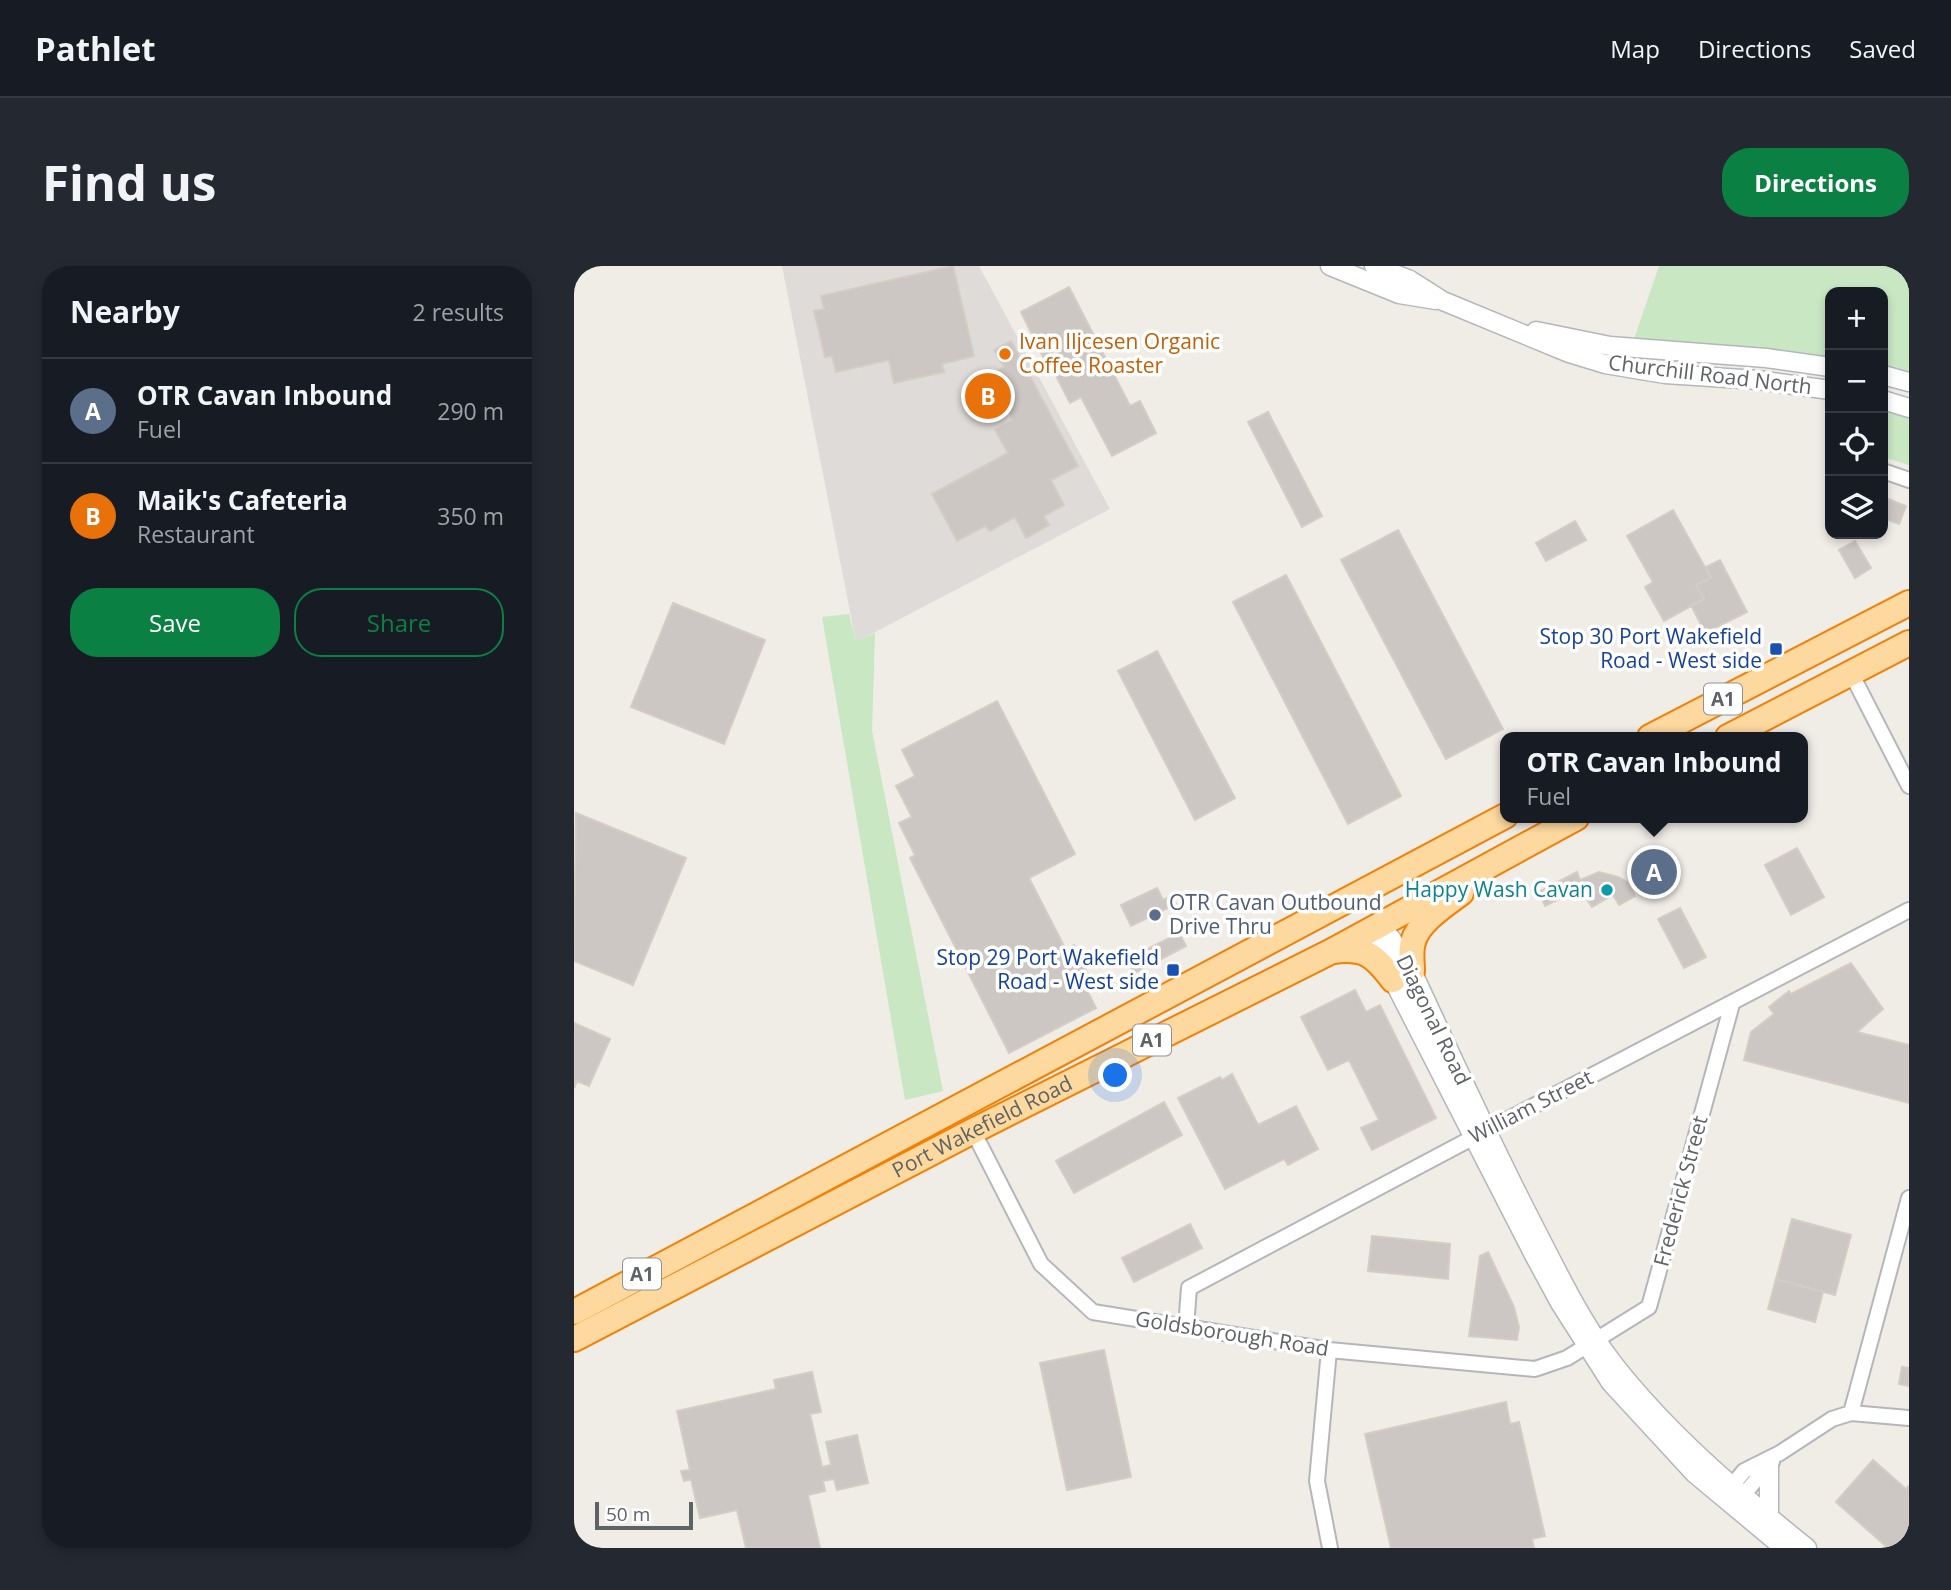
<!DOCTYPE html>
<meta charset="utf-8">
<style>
:root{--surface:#171b24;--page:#242831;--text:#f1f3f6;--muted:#9ea1a6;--line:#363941;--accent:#0b8043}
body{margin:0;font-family:"Open Sans",sans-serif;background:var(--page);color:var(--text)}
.controls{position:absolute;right:21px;top:21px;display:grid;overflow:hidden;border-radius:14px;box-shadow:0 4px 10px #0003}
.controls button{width:63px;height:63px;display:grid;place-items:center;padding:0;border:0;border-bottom:2px solid var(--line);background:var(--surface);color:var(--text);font:35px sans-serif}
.scale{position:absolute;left:21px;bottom:18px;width:98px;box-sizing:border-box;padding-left:7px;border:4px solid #5e6366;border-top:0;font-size:19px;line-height:24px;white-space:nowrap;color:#5e6366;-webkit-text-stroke:5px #fff;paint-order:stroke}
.you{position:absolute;left:542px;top:810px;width:24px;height:24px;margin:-18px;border:5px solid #fff;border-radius:50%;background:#1a73e8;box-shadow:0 0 0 10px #1a73e833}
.badge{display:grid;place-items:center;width:46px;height:46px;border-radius:50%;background:var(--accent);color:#fff;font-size:23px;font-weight:700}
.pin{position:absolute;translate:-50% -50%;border:4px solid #fff;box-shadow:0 2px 7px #0006}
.popup{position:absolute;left:926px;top:466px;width:308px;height:91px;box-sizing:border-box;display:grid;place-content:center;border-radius:14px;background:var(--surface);filter:drop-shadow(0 2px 5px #0005);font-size:23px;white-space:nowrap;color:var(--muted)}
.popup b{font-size:26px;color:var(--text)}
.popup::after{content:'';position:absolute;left:50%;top:100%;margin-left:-14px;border:14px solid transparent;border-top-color:var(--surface)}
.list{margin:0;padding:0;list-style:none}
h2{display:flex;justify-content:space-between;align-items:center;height:91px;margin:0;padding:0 28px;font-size:30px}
h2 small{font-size:23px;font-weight:400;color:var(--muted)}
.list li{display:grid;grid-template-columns:46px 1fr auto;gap:21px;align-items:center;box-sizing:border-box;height:105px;padding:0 28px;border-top:2px solid var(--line)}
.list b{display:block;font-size:26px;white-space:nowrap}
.list p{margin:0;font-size:23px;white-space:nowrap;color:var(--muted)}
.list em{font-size:23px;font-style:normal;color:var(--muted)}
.actions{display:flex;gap:14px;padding:21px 28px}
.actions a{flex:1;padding:16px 0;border:2px solid var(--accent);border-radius:28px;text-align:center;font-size:24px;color:var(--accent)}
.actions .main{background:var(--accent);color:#fff}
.icon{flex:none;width:38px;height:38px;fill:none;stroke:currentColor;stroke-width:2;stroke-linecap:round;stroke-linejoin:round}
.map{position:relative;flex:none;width:1335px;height:1282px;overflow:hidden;border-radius:28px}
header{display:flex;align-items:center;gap:42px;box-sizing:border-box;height:98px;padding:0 35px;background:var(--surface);border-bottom:2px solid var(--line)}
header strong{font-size:33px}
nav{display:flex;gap:38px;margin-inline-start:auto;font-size:24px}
.intro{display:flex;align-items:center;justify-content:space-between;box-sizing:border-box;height:168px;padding:0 42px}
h1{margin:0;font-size:49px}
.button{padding:18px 32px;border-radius:28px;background:var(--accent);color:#fff;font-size:24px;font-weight:700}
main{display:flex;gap:42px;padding:0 42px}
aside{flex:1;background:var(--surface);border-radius:28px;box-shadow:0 4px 10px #0003}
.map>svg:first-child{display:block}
.industrial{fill:#dfdbd8}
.green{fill:#c9e7c3}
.building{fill:#ccc7c3;stroke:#d4cdc4;stroke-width:2}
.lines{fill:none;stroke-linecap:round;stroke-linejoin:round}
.minor-casing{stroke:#b3b7ba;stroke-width:18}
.tertiary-casing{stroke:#b3b7ba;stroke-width:21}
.trunk-casing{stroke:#f37f03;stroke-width:28}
.minor{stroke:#fff;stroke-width:14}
.tertiary{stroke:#fff;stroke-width:18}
.trunk{stroke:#fdd89f;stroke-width:24}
.food-dot{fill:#e8710a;stroke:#fff;stroke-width:2.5}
.transit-dot{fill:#1a4fb4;stroke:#fff;stroke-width:2.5}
.culture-dot{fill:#0f9aa8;stroke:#fff;stroke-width:2.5}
.service-dot{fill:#5c6f8a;stroke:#fff;stroke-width:2.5}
.labels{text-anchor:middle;stroke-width:7;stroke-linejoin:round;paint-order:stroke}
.shield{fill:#fff;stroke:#8e9294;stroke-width:2}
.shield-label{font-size:19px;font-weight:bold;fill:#5e6366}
.food-label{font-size:21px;fill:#c56008;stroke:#fff;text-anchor:start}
.street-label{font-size:21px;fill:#5e6366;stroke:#fff}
.transit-label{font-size:21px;fill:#164399;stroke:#fff;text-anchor:end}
.culture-label{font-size:21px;fill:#0d838f;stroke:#fff;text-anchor:end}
.service-label{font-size:21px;fill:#4e5e75;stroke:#fff;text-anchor:start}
</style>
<header>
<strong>Pathlet</strong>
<nav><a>Map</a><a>Directions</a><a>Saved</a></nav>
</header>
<div class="intro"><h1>Find us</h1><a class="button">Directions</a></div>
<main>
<aside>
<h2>Nearby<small>2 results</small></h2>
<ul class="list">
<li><span class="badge" style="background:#5c6f8a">A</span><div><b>OTR Cavan Inbound</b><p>Fuel</p></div><em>290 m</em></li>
<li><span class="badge" style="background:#e8710a">B</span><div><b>Maik's Cafeteria</b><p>Restaurant</p></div><em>350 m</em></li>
</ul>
<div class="actions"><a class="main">Save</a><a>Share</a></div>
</aside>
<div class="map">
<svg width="1335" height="1282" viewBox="0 0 1335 1282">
<rect width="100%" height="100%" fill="#f0ece6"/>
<!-- industrial -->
<path class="industrial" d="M208,0h197l131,243 -254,133z"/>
<!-- green -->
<path class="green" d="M1085,0h250v117l-26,-6v-85h-53v75l-199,-19z
M1309,144l26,7v48l-26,-8z
M275,348l7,27 19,-8 -3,98 71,360 -38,9 -83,-483z"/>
<!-- building -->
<path class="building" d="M379,0l21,90 -32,8 2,8 -50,11 -5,-23 -53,12 -4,-16 -7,1 -11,-46 10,-2 -3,-13z
M495,21l61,119 10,-5 16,32 -44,23 -31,-59 -11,6 -16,-31 10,-5 -8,-17 -13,7 -22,-45z
M437,75l67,125 -27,14 13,25 -20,11 5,9 -23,13 -11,-21 -25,14 -5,-5 -28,15 -25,-47 76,-41 -13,-23 18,-10 -10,-20 -21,11 -9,-17 19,-10 -4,-8 16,-9 -10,-17z
M694,146l54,104 -20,11 -54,-105z
M1309,231l23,9 -7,18 -16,-6z
M1099,244l38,68 -15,7 8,14 -40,22 -19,-34 8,-5 -26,-46z
M1001,255l11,19 -40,21 -10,-18z
M824,264l105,199 -57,30 -105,-199z
M1281,275l16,27 -16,10 -16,-28z
M1146,294l27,52 -42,21 -14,-28 13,-6 -8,-14 15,-7 -5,-11z
M712,309l115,221 -53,28 -115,-222z
M99,337l92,37 -41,104 -93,-37z
M583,385l78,147 -40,22 -77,-149z
M423,435l78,153 -46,24 37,72 8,-5 17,35 -7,4 12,24 -87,45 -99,-195 5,-3 -16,-32 13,-6 -16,-31 19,-10 -13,-26z
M2,547l110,45 -53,127 -59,-24z
M1223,582l27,49 -33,18 -26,-50z
M1003,606l3,8 19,-8 19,5 9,5 8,14 -16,9 -6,-10 -21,12 -12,-18 -35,17 -6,-14z
M583,622l6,12 9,-4 4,8 -45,22 -10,-21z
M1106,642l26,49 -22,11 -26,-49z
M605,667l7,13 -52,27 -6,-14z
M1277,697l32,46 -26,23 52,13v58l-165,-43 7,-28 23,-18 -5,-7 20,-16 2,3z
M781,724l11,22 14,-7 56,113 -64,32 -11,-22 18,-8 -30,-60 -21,10 -27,-53z
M0,757l36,16 -21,47 -12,-5 -3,7z
M658,808l26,51 38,-19 22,43 -30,16 -4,-6 -59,30 -47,-91 42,-21 2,3z
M590,836l18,33 -108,58 -18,-32z
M1218,953l59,16 -16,60 -59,-16z
M616,958l12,24 -68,34 -12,-24z
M798,970l78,8 -2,35 -80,-8z
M914,986l26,55 5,20 -2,13 -48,-4 11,-80z
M1202,1013l47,13 -8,30 -47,-13z
M530,1084l27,127 -64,13 -27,-127z
M1328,1101l7,1v18l-10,-2z
M238,1106l9,40 -11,2 12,53 9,-2 -5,-23 31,-7 11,48 -31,7 -3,-11 -11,2 2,10 -17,4 12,53h-74l-9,-38 -37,8 -9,-39 -7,2 -3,-10 9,-1 -13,-59 99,-22 -2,-9z
M932,1136l4,22 9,-2 26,114 -13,3 2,9h-143l-26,-114z
M1299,1194l33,29 3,-3v62h-21l-52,-46z"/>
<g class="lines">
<!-- minor casing -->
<g class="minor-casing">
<path id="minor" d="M1309,205l26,9
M1277,407l58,113
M399,865l68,133 52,48 236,38 206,19 32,-11 82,-51 83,-303
M612,1061l3,-39 285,-151 435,-227
M755,1084l-12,131 13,67
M1277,1147l58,-215
M1152,1227l18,-22 36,-18 52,-34 19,-6 58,5
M1163,1236l35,-40"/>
</g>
<!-- tertiary casing -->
<g class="tertiary-casing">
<path id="tertiary" d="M756,0l69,28 37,6
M800,0l36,14 33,21 126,52 36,11 60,10 93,6 72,10
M962,65l74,15 156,12 64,9
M1309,109l26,7
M1309,134l26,8
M802,660l15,12 21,33c41,88 81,177 126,263 22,43 44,88 74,128 56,72 124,129 195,186
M802,660l1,13 16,41 141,275 26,48 51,80 83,90 90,75
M1195,1200v51"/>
</g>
<!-- trunk casing -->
<g class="trunk-casing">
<g id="trunk">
<path d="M1076,471l259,-134"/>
<path d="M1154,471l181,-94"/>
<path d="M759,685c32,-4 41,4 60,29"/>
<path d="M838,705c0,-9 -2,-20 1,-29 5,-20 32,-37 48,-49"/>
<path d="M0,1046l931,-496"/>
<path id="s1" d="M0,1073l399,-208 359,-180 244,-133"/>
</g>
</g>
<!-- minor -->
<use href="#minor" class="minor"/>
<!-- tertiary -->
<use href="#tertiary" class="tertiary"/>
<!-- trunk -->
<use href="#trunk" class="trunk"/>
</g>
<!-- markers -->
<circle class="food-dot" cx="431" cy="88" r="7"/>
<g class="transit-dot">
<rect x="1195" y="376" width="14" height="14" rx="3.5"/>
<rect x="592" y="697" width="14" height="14" rx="3.5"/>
</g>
<circle class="culture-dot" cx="1033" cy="624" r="7"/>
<circle class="service-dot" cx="581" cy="649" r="7"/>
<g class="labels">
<!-- shield labels -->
<g class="shield">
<rect x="1130" y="417.5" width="38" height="31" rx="5"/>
<rect x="559" y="758.5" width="38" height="31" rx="5"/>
<rect x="49" y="992.5" width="38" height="31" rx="5"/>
</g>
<g class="shield-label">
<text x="1149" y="440">A1</text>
<text x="578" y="781">A1</text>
<text x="68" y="1015">A1</text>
</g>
<!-- food labels -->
<g class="food-label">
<text x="445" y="83">Ivan Iljcesen Organic<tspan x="445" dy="24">Coffee Roaster</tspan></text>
</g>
<!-- street labels -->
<g class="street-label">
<text transform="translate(1136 109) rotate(7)" y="7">Churchill Road North</text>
<text transform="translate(859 754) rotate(64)" y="7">Diagonal Road</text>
<text transform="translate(957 841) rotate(-27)" y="7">William Street</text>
<text dy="7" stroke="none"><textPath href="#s1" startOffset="460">Port Wakefield Road</textPath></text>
<text transform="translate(1107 925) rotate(-75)" y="7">Frederick Street</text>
<text transform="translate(658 1068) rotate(9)" y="7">Goldsborough Road</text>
</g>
<!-- transit labels -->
<g class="transit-label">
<text x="1188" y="378">Stop 30 Port Wakefield<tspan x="1188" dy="24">Road - West side</tspan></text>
<text x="585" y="699">Stop 29 Port Wakefield<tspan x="585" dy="24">Road - West side</tspan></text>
</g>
<!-- culture labels -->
<g class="culture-label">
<text x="1019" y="631">Happy Wash Cavan</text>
</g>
<!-- service labels -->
<g class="service-label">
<text x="595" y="644">OTR Cavan Outbound<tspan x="595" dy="24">Drive Thru</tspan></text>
</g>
</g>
</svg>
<div class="controls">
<button>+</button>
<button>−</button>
<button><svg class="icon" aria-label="locate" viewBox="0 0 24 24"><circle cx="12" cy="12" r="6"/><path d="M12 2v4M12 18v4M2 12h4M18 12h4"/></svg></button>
<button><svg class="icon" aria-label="layers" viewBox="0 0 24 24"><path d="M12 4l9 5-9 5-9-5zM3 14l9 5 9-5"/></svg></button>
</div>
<div class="scale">50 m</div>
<div class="you"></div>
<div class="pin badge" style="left:1080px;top:606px;background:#5c6f8a">A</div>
<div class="popup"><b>OTR Cavan Inbound</b>Fuel</div>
<div class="pin badge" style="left:414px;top:130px;background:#e8710a">B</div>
</div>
</main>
